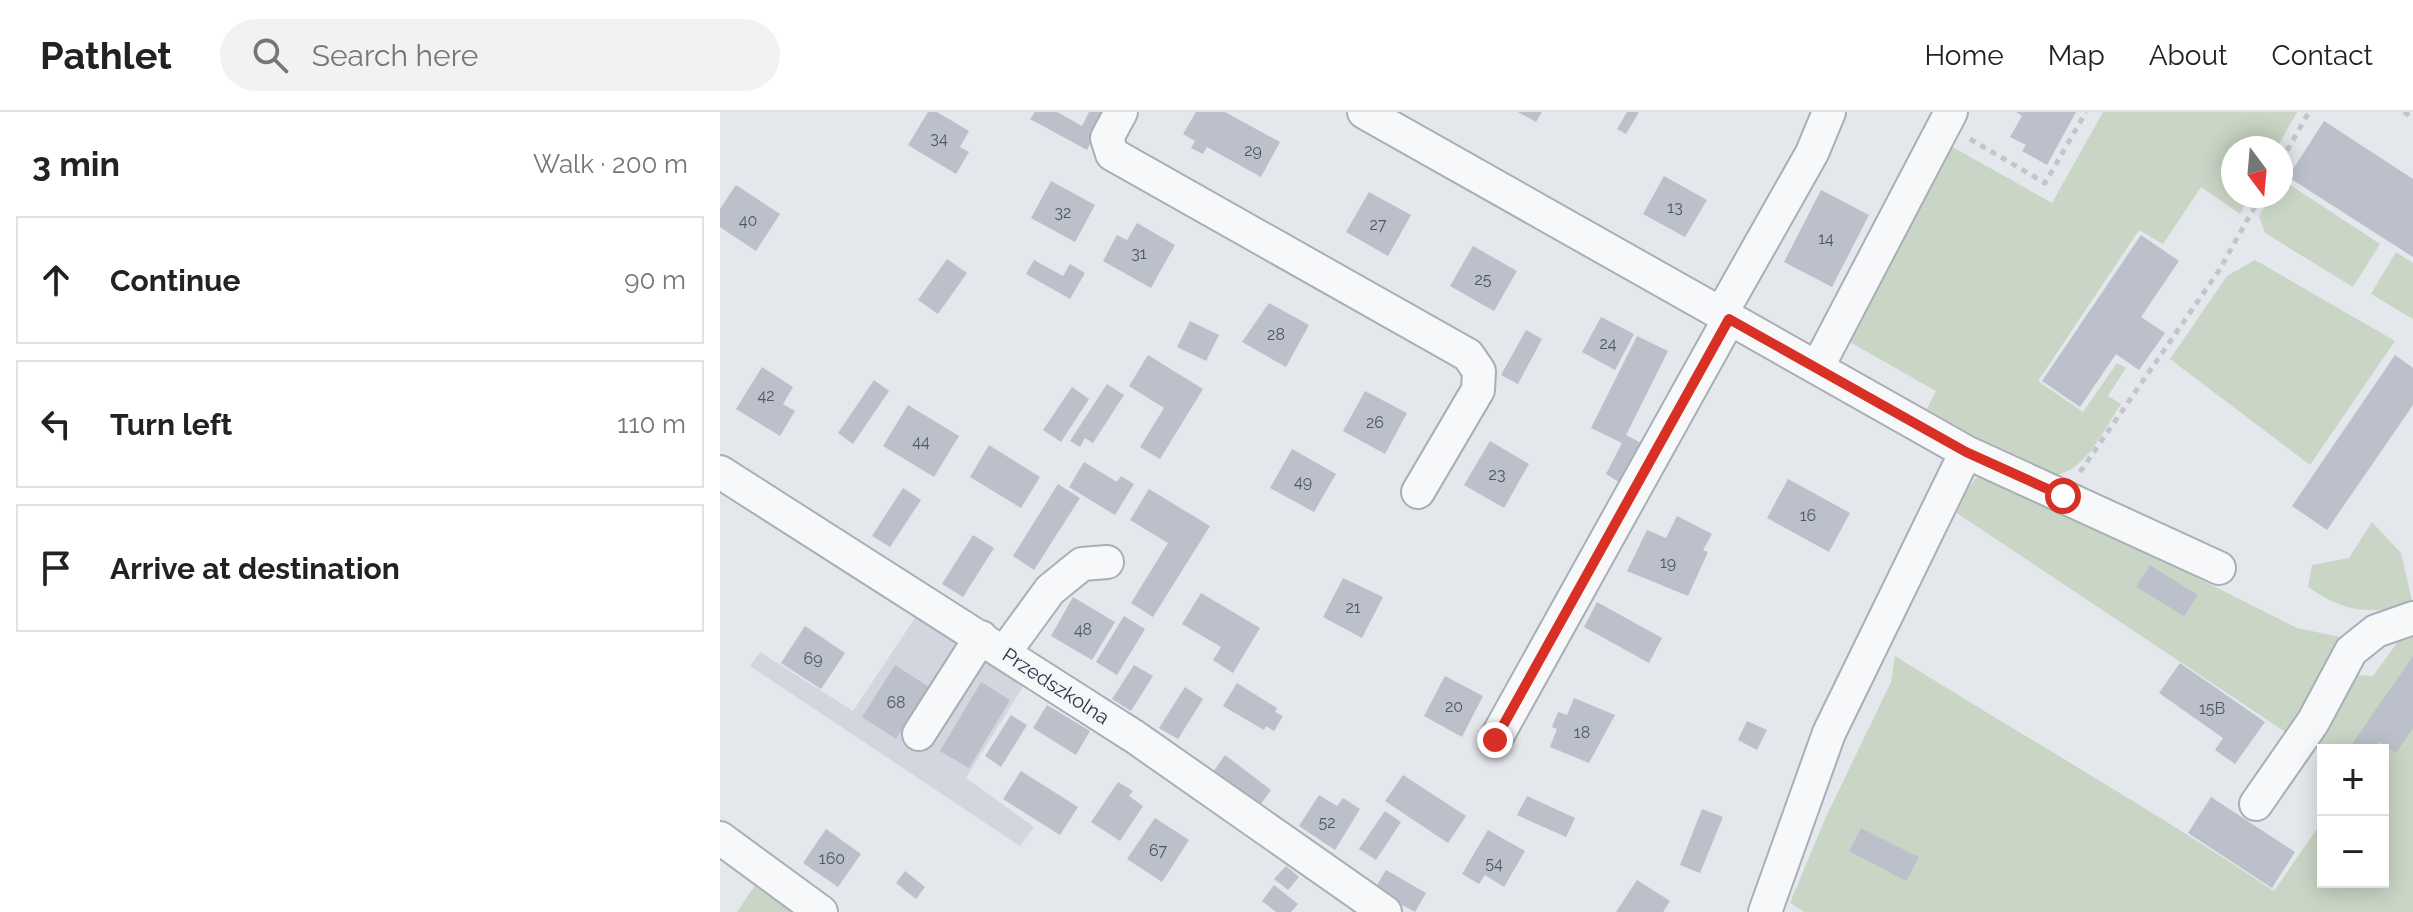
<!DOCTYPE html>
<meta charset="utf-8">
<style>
:root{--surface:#fff;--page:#f2f2f2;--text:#222;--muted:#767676;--line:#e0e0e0}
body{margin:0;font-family:Raleway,sans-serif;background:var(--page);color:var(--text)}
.controls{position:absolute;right:24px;bottom:24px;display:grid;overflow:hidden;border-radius:0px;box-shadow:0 4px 20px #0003}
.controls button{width:72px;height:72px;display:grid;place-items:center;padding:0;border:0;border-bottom:2px solid var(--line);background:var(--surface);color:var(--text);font:40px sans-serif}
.compass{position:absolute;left:1501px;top:24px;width:72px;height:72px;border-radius:50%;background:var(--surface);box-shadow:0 4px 20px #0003;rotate:164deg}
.stop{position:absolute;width:24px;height:24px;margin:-18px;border:6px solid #d93025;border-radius:50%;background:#fff}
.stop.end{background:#d93025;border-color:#fff;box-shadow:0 2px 8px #0008}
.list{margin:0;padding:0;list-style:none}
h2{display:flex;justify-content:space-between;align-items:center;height:104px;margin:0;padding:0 32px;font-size:34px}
h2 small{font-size:26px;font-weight:400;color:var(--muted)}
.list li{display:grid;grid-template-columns:52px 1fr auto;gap:24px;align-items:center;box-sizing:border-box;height:128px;margin:0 16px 16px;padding:0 16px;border:2px solid var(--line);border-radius:0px}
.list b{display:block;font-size:30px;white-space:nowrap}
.list em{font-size:26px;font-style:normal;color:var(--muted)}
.icon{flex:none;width:44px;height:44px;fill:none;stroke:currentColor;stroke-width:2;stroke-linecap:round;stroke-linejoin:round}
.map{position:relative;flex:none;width:1693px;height:800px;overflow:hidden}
header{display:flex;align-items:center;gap:48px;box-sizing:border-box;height:112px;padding:0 40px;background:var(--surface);border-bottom:2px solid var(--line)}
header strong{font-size:38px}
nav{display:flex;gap:44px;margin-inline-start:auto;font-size:28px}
.search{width:560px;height:72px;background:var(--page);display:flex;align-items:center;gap:20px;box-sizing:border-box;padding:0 28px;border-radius:44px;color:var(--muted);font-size:30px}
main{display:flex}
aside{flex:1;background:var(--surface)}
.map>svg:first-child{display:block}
.built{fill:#d2d6de}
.green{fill:#c9d6c5}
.building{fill:#bbc0ca}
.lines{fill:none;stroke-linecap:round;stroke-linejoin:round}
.minor-casing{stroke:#a9aeb7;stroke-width:36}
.path{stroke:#c2c5cb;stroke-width:5;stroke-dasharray:6 6;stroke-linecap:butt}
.minor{stroke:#f7f8fa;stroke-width:32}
.route{stroke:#d93025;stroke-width:10}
.labels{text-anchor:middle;stroke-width:7;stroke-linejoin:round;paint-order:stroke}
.number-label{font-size:16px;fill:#4f5766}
.street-label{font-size:20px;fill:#2b3445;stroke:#f4f6f9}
</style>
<header>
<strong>Pathlet</strong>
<div class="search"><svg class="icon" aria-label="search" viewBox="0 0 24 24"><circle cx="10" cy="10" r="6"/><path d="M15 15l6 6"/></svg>Search here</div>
<nav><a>Home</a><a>Map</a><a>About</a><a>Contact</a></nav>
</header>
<main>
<aside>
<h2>3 min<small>Walk · 200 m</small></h2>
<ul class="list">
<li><svg class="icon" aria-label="ahead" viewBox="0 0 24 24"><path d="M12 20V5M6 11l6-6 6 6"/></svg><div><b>Continue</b></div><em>90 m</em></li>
<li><svg class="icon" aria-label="left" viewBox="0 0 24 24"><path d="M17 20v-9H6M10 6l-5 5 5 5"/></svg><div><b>Turn left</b></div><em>110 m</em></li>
<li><svg class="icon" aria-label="arrive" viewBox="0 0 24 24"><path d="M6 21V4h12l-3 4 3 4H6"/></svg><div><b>Arrive at destination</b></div></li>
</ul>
</aside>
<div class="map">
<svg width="1693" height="800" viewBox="0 0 1693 800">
<rect width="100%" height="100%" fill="#e4e7ec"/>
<!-- built -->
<path class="built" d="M197,503l107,70 -58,93 68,49 -14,19 -270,-180 10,-14 93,59z"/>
<!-- green -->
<path class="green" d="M1383,0h194l-20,36h-44v48h17l-10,18 -39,-27 -38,57 -24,-14 -101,151 45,31 34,-49 9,5 -18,28 13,8c-20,30 -37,73 -76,72l-118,-67 9,-18 -88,-50 101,-196 103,58z
M1561,67l99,65 -27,43 -88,-54 -6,-17 12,-20h10z
M1676,140l17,11v56l-42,-25z
M1535,148l140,81 -85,124 -140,-106 57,-83z
M1269,361l308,155 43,9 -47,100 -341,-227 24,-32z
M1652,410l29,31 12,52c-45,9 -67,8 -105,-18l4,-22 37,-7z
M1693,520v280h-609l-14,-9 35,-84 66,-137 4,-26c126,79 255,152 379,235l49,-71v62h60v-132h-60l-11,-14 43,-61 18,1 29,-40z
M40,766l51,34h-74z"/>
<!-- building -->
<path class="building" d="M208,0h9l32,19 -9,16 9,5 -13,22 -48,-29z
M315,0h22l25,14 7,-14h18l-20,38 -57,-31z
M476,0h29l55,30 -19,35 -54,-30 -4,7 -12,-6 4,-7 -12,-7z
M798,0h24l-6,10z
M907,0h12l-13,22 -9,-5z
M1296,0h60l-29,53 -25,-14 4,-6 -16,-8 12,-21z
M1604,9l89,58v78l-125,-80z
M944,64l43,24 -22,37 -42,-23z
M331,69l44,24 -20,37 -44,-24z
M16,73l44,29 -24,37 -36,-24v-18z
M1101,78l48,25 -37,72 -48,-25z
M649,80l42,23 -23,41 -42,-24z
M417,111l38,22 -24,43 -48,-27 14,-26 10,5z
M1421,123l38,26 -38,56 24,16 -26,37 -23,-16 -36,53 -38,-26z
M753,134l44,25 -23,40 -44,-25z
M227,147l20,14 -29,41 -20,-14z
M314,148l29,16 7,-12 15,9 -15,26 -44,-25z
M549,191l40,22 -23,42 -44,-25z
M881,205l33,17 -19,36 -33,-18z
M470,209l29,14 -13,26 -29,-14z
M806,218l16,9 -24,45 -17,-9z
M917,224l31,15 -42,84 17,9 -21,40 -16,-10 16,-31 -31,-15z
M428,243l55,34 -43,70 -20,-12 24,-39 -35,-22z
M1675,243l18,13v37l-86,125 -35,-24z
M42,255l31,20 -10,17 12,7 -15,25 -44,-27z
M154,268l15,11 -36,53 -15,-11z
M387,272l17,11 -31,48 -8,-5 -5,9 -10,-6z
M352,275l17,12 -28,43 -18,-12z
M645,279l42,22 -22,41 -42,-23z
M188,293l51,31 -25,41 -51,-31z
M770,329l39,23 -25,44 -40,-23z
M269,333l51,32 -19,31 -51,-31z
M572,337l44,25 -22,38 -44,-24z
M364,350l33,20 4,-6 13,8 -19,31 -46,-28z
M1068,367l62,34 -21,39 -62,-34z
M338,372l22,14 -46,72 -21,-14z
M183,376l18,12 -31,47 -18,-11z
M429,377l61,37 -57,91 -22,-14 37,-60 -38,-23z
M957,404l35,18 -9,16 5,2 -20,44 -61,-25 20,-41 19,8z
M253,423l21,13 -31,49 -21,-13z
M1430,453l48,30 -14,21 -48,-29z
M623,466l40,19 -21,41 -39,-21z
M481,481l59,35 -27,45 -20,-13 8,-13 -39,-23z
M353,485l42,25 -23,38 -41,-24z
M877,490l65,36 -13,25 -65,-36z
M404,504l21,13 -28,46 -21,-13z
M85,514l40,27 -24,36 -40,-26z
M1693,544v72l-17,25 -17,-11 -5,8h-13l-9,-6z
M1460,551l85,59 -30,42 -20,-14 8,-12 -64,-45z
M175,553l34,22 -33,52 -34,-22z
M414,553l19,11 -22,35 -19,-12z
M725,564l38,20 -21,41 -38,-21z
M261,570l29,18 -41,68 -29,-17z
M517,571l40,25 -2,4 8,4 -9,15 -8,-5 -2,4 -41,-24z
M465,575l18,12 -25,40 -19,-11z
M854,586l41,17 -26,48 -39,-16 7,-18 -5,-2 6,-15 9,3z
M327,593l43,26 -14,24 -43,-27z
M291,603l16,10 -26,42 -16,-11z
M1027,609l20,9 -10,20 -19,-10z
M505,643l46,35 -10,14 -48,-32z
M301,659l57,36 -18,28 -57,-36z
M683,663l63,41 -18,27 -63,-42z
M398,670l15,9 -4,5 14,10 -23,35 -29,-19z
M599,683l18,11 6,-8 17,11 -25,41 -36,-24z
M807,684l48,22 -9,19 -49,-22z
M1491,685l84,55 -23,36 -84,-55z
M982,697l21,8 -23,56 -20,-8z
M665,699l16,11 -25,38 -17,-11z
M435,706l34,22 -27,42 -35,-23z
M1141,716l58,29 -13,24 -57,-30z
M106,717l35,25 -23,33 -35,-24z
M768,718l37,21 -21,36 -19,-12 -6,9 -17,-10z
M566,754l13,11 -11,13 -14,-11z
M666,758l40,23 -11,19 -41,-22z
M185,759l20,16 -9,12 -20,-16z
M917,768l33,21 -7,11h-47z
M554,773l24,19 -7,8h-15l-14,-11z"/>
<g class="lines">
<!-- minor casing -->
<g class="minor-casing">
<path id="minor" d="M401,0l-14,26 5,16 356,201 11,16 -1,19 -60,102
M644,0l602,340 -137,281 -64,179
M1001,202l91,-161 17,-41
M1097,256l134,-256
M1246,340l253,116
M0,360l415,265 250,175
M284,541l46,-63 32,-26 25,-2
M199,622l62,-97
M775,628l234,-421
M1536,692l57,-82 38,-71 25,-20 37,-13
M0,726l101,74"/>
</g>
<!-- path -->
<path class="path" d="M1684,0l9,6
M1250,27l75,44 41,-71
M1561,49l28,-49
M1360,360l138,-200 43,-76"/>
<!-- minor -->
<use href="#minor" class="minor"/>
</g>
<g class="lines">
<!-- route -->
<path class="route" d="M775,628l234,-421 237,133 97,44"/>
</g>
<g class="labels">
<!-- number labels -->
<g class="number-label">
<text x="219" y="32">34</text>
<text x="533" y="44">29</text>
<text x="955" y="101">13</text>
<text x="343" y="106">32</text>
<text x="28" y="114">40</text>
<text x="658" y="118">27</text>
<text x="1106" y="132">14</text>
<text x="419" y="147">31</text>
<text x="763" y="173">25</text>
<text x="556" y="228">28</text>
<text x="888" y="237">24</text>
<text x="46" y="289">42</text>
<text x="655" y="316">26</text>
<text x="201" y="335">44</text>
<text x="777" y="368">23</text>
<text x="583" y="375">49</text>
<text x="1088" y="409">16</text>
<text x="948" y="456">19</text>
<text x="633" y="501">21</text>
<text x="363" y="523">48</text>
<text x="93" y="552">69</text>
<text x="176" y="596">68</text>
<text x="734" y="600">20</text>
<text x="1492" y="602">15B</text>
<text x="862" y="626">18</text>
<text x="607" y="716">52</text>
<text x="438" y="744">67</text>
<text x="112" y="752">160</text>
<text x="774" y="757">54</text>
</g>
<!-- street labels -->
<g class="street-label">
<text transform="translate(336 574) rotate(33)" y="7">Przedszkolna</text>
</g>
</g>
</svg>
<div class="controls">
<button>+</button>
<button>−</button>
</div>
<svg class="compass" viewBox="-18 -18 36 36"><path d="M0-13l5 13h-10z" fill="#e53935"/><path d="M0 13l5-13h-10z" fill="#767676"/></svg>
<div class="stop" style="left:1343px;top:384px"></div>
<div class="stop end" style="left:775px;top:628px"></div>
</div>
</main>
